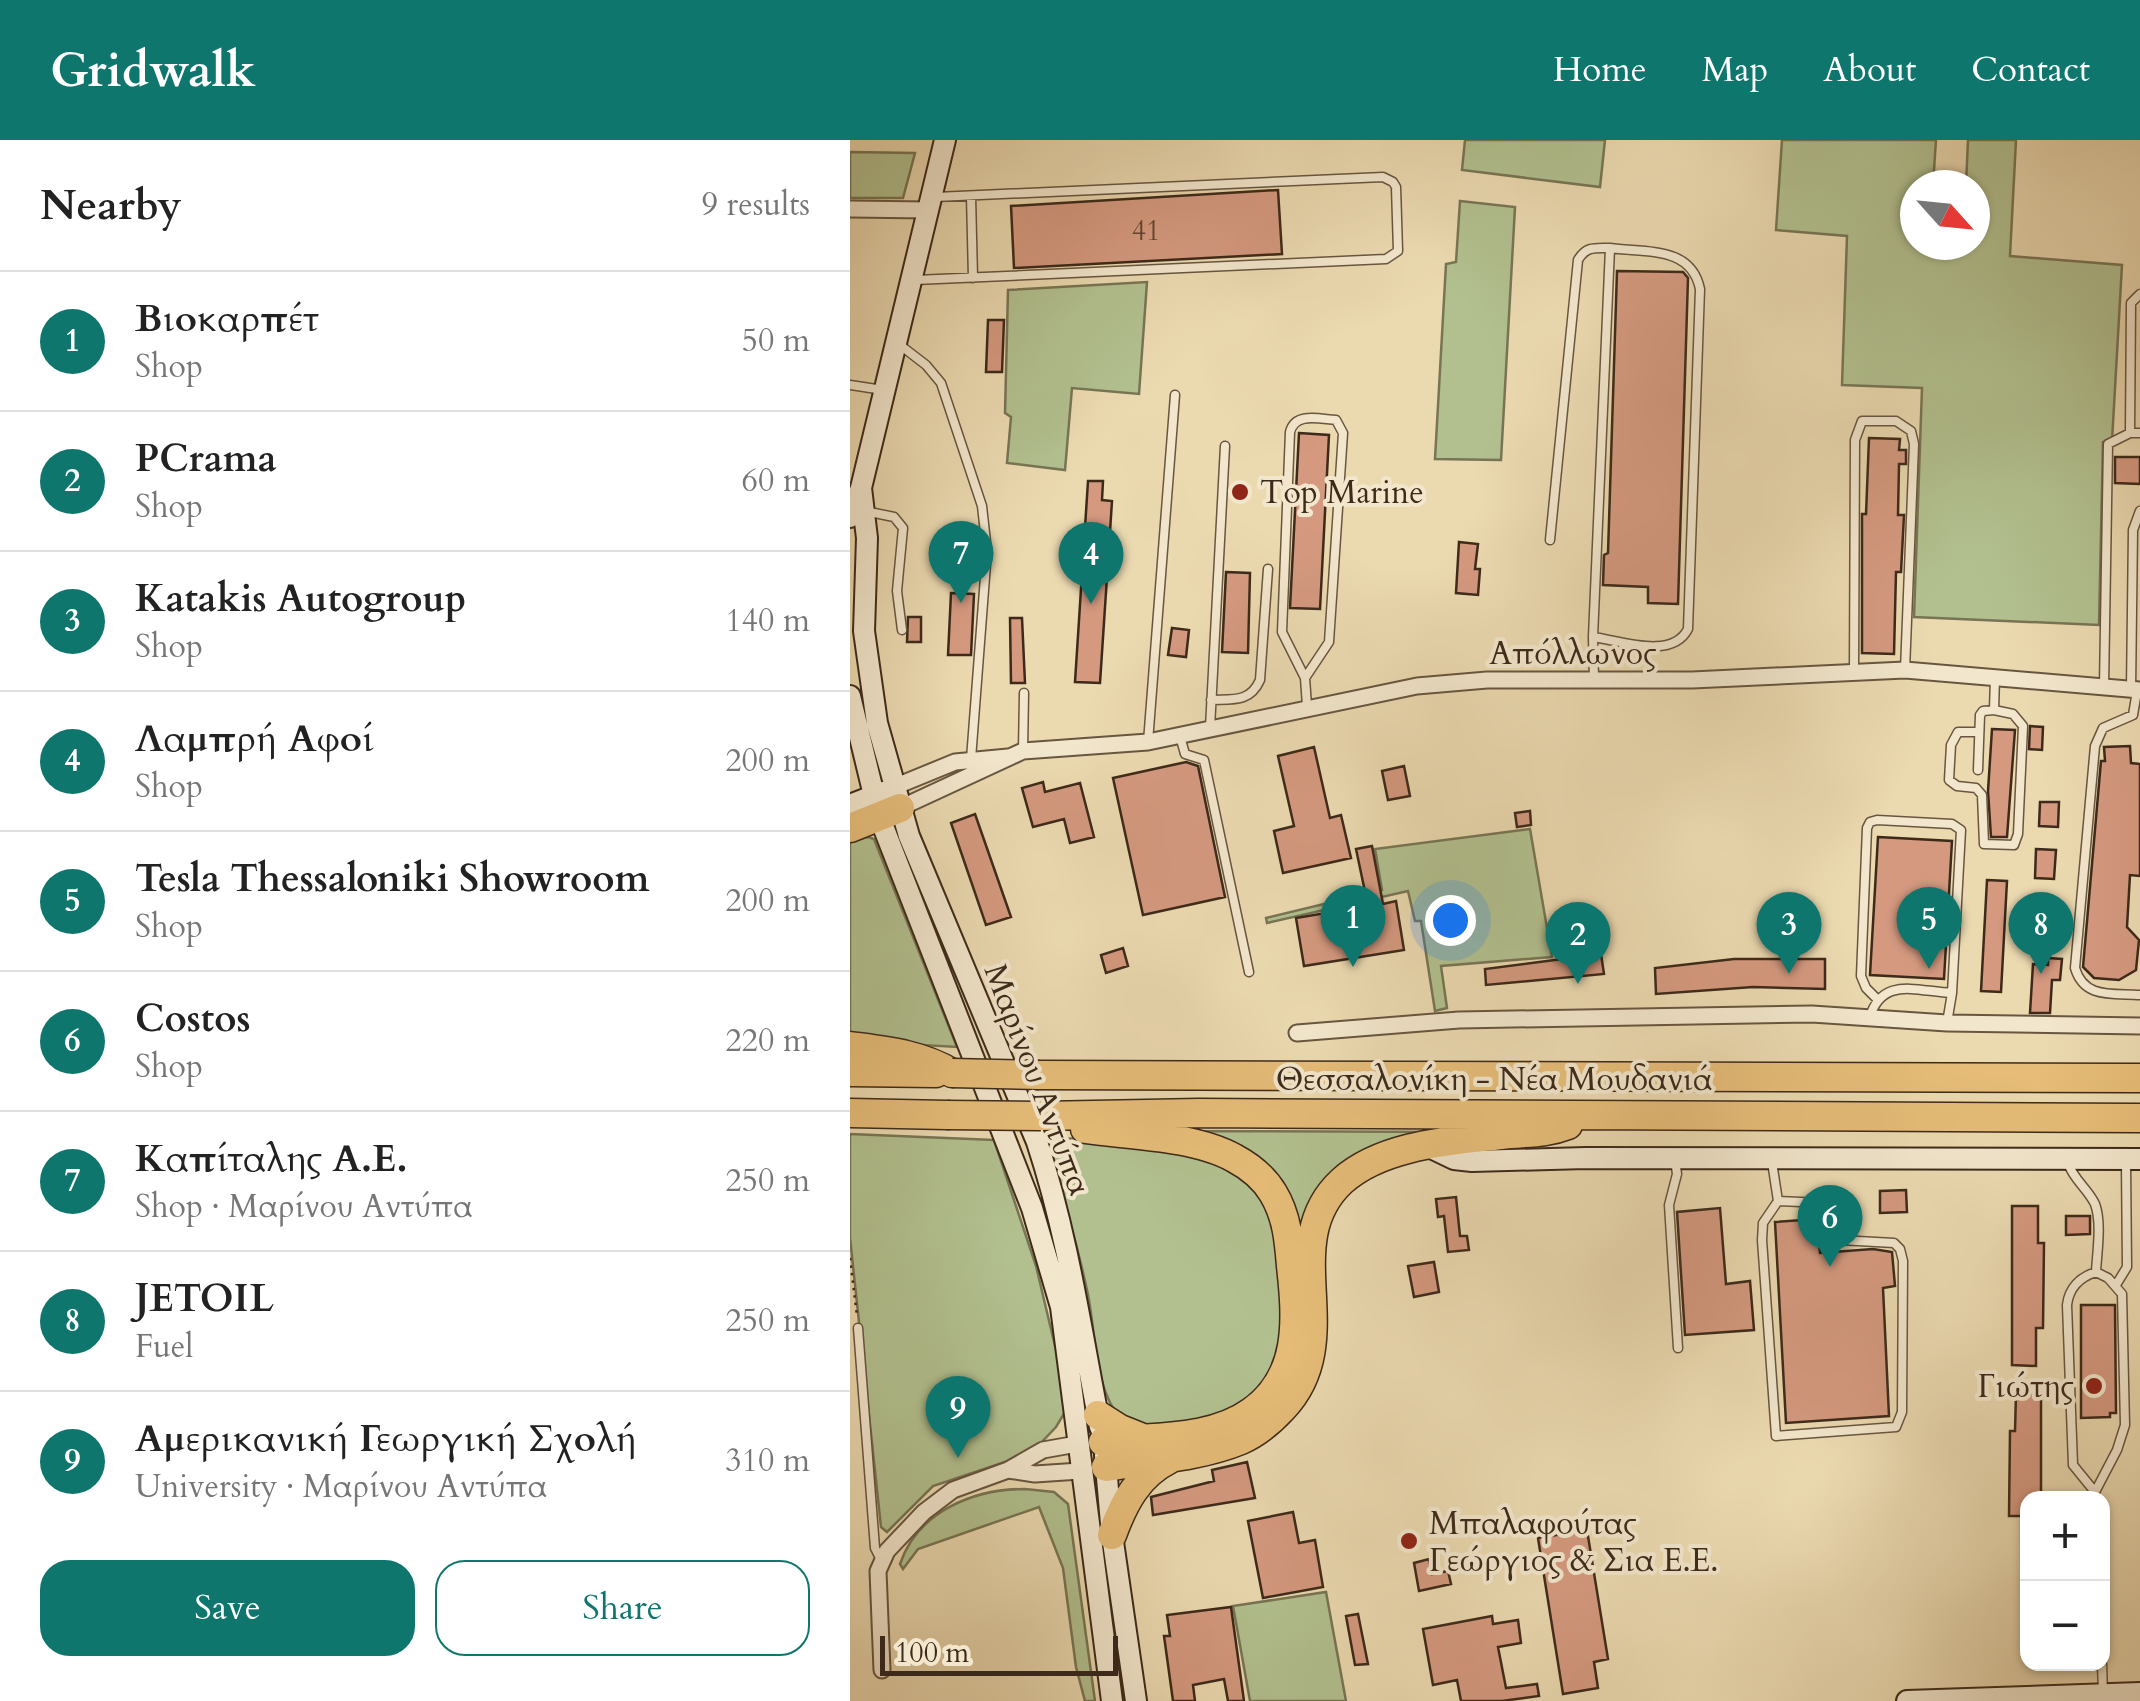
<!DOCTYPE html>
<meta charset="utf-8">
<style>
:root{--surface:#fff;--page:#f6f6f6;--text:#222;--muted:#767676;--line:#e0e0e0;--accent:#0f766e}
body{margin:0;font-family:Cardo,serif;background:var(--page);color:var(--text)}
.controls{position:absolute;right:30px;bottom:30px;display:grid;overflow:hidden;border-radius:20px;box-shadow:0 2px 8px #0004}
.controls button{width:90px;height:90px;display:grid;place-items:center;padding:0;border:0;border-bottom:2px solid var(--line);background:var(--surface);color:var(--text);font:50px sans-serif}
.compass{position:absolute;left:1050px;top:30px;width:90px;height:90px;border-radius:50%;background:var(--surface);box-shadow:0 2px 8px #0004;rotate:117deg}
.scale{position:absolute;left:30px;bottom:25px;width:238px;box-sizing:border-box;padding-left:10px;border:5px solid #3d2a1a;border-top:0;font-size:28px;line-height:35px;white-space:nowrap;color:#3d2a1a;-webkit-text-stroke:8px #f2e6cc;paint-order:stroke}
.you{position:absolute;left:600px;top:780px;width:35px;height:35px;margin:-25px;border:8px solid #fff;border-radius:50%;background:#1a73e8;box-shadow:0 0 0 15px #1a73e833}
.badge{display:grid;place-items:center;width:65px;height:65px;border-radius:50%;background:var(--accent);color:#fff;font-size:32px;font-weight:700}
.pin{position:absolute;translate:-50% -82px;filter:drop-shadow(0 2px 5px #0008)}
.pin::after{content:'';position:absolute;top:52px;width:35px;height:30px;background:inherit;clip-path:polygon(0 0,100% 0,50% 100%)}
.list{margin:0;padding:0;list-style:none}
h2{display:flex;justify-content:space-between;align-items:center;height:130px;margin:0;padding:0 40px;font-size:42px}
h2 small{font-size:32px;font-weight:400;color:var(--muted)}
.list li{display:grid;grid-template-columns:65px 1fr auto;gap:30px;align-items:center;box-sizing:border-box;height:140px;padding:0 40px;border-top:2px solid var(--line)}
.list b{display:block;font-size:38px;white-space:nowrap}
.list p{margin:0;font-size:32px;white-space:nowrap;color:var(--muted)}
.list em{font-size:32px;font-style:normal;color:var(--muted)}
.actions{display:flex;gap:20px;padding:30px 40px}
.actions a{flex:1;padding:22px 0;border:2px solid var(--accent);border-radius:30px;text-align:center;font-size:35px;color:var(--accent)}
.actions .main{background:var(--accent);color:#fff}
.map{position:relative;flex:none;width:1290px;height:1561px;overflow:hidden}
header{display:flex;align-items:center;gap:60px;box-sizing:border-box;height:140px;padding:0 50px;background:var(--accent);color:#fff}
header strong{font-size:48px}
nav{display:flex;gap:55px;margin-inline-start:auto;font-size:35px}
main{display:flex}
aside{flex:1;background:var(--surface)}
.map>svg:first-child{display:block}
.green{fill:#b2c08f;stroke:#787554;stroke-width:2.5}
.building{fill:#d4997f;stroke:#3d2a1a;stroke-width:2.5}
.lines{fill:none;stroke-linecap:round;stroke-linejoin:round}
.lane-casing{stroke:#685640;stroke-width:11}
.street-casing{stroke:#685640;stroke-width:19}
.secondary-casing{stroke:#3d2a1a;stroke-width:24}
.highway-casing{stroke:#3d2a1a;stroke-width:31}
.path{stroke:#3d2a1a;stroke-width:2.5;stroke-dasharray:2.5 5;stroke-linecap:butt}
.lane{stroke:#f2e6cc;stroke-width:8}
.street{stroke:#f2e6cc;stroke-width:15}
.secondary{stroke:#f2e6cc;stroke-width:20}
.highway{stroke:#e6bc78;stroke-width:28}
.highway-bridge-casing{stroke:#3d2a1a;stroke-width:31;stroke-linecap:butt}
.highway-bridge{stroke:#e6bc78;stroke-width:28}
.poi-dot{fill:#8f2418;stroke:#f2e6cc;stroke-width:4}
.labels{text-anchor:middle;stroke-width:8;stroke-linejoin:round;paint-order:stroke}
.number-label{font-size:28px;fill:#634633}
.poi-label{font-size:32px;fill:#3d2a1a;stroke:#f2e6cc;text-anchor:start}
.street-label{font-size:32px;fill:#3d2a1a;stroke:#f2e6cc}
</style>
<header>
<strong>Gridwalk</strong>
<nav><a>Home</a><a>Map</a><a>About</a><a>Contact</a></nav>
</header>
<main>
<aside>
<h2>Nearby<small>9 results</small></h2>
<ul class="list">
<li><span class="badge">1</span><div><b>Βιοκαρπέτ</b><p>Shop</p></div><em>50 m</em></li>
<li><span class="badge">2</span><div><b>PCrama</b><p>Shop</p></div><em>60 m</em></li>
<li><span class="badge">3</span><div><b>Katakis Autogroup</b><p>Shop</p></div><em>140 m</em></li>
<li><span class="badge">4</span><div><b>Λαμπρή Αφοί</b><p>Shop</p></div><em>200 m</em></li>
<li><span class="badge">5</span><div><b>Tesla Thessaloniki Showroom</b><p>Shop</p></div><em>200 m</em></li>
<li><span class="badge">6</span><div><b>Costos</b><p>Shop</p></div><em>220 m</em></li>
<li><span class="badge">7</span><div><b>Καπίταλης Α.Ε.</b><p>Shop · Μαρίνου Αντύπα</p></div><em>250 m</em></li>
<li><span class="badge">8</span><div><b>JETOIL</b><p>Fuel</p></div><em>250 m</em></li>
<li><span class="badge">9</span><div><b>Αμερικανική Γεωργική Σχολή</b><p>University · Μαρίνου Αντύπα</p></div><em>310 m</em></li>
</ul>
<div class="actions"><a class="main">Save</a><a>Share</a></div>
</aside>
<div class="map">
<svg width="1290" height="1561" viewBox="0 0 1290 1561">
<rect width="100%" height="100%" fill="#ebd9b0"/>
<filter id="stains"><feTurbulence type="fractalNoise" baseFrequency=".002" numOctaves="4"/><feColorMatrix values="0 0 0 0 .2 0 0 0 0 .09 0 0 0 0 .02 0 0 0 .5 -.17"/></filter>
<radialGradient id="worn" r=".72"><stop offset=".6" stop-color="#630" stop-opacity="0"/><stop offset="1" stop-color="#630" stop-opacity=".3"/></radialGradient>
<!-- green -->
<path class="green" d="M615,0h140l-5,47 -138,-17z
M932,0h154l-3,45h-18v60l47,6 1,-6h12v-60h-9l2,-45h48l-6,116 112,9 -10,176 -9,1 -4,183 -185,-8 8,-229 -80,-3 5,-149 -71,-6z
M0,12l65,1 -12,45h-53z
M610,61l55,6 -14,253 -66,-1 11,-195 10,-2z
M297,142l-8,112 -67,-6 -7,82 -58,-7 4,-46 -6,-4 3,-123z
M680,689l22,128 -111,9 6,42 -12,3 -14,-90h-6l-7,-30 -141,32 -1,-5 116,-28 -7,-41z
M18,697l6,2 83,208 -107,-6v-200z
M311,991l302,1 -93,20 -66,95 -23,-49z
M0,994l144,6 42,126 24,101 5,45 -9,15 -19,20 -29,14 -75,25 -46,46 -6,-5 -31,-289z
M226,998l131,18 39,21 27,39 15,93 -11,64 -53,46 -80,6 -21,-3c-31,-35 -26,-88 -36,-132 -11,-51 -26,-100 -42,-149z
M175,1349l29,3 14,12 27,197h-10l-9,-34 -13,-99 -24,-61 -121,42 -15,20 -3,-5c18,-53 74,-75 125,-75z
M476,1452l20,109h-96l-17,-95z"/>
<!-- building -->
<path class="building" d="M428,50l4,64 -268,14 -3,-62z
M767,131l66,1 5,6 -10,326 -30,-1v-16l-45,-2 1,-30 4,-2z
M138,180h16l-2,52h-16z
M449,293l30,2 -9,174 -30,-1z
M1019,298l31,1 -1,11h7v14h-7l-1,51h6l-3,57h-5l-2,82 -32,-1v-139h4z
M1265,317h25v27l-25,-1z
M238,341h15l-1,19 10,1 -12,182 -25,-1z
M609,402l19,2 -3,25h5l-2,26 -22,-2z
M376,432l24,1 -2,80 -26,-1z
M101,453l23,1 -3,61h-23z
M58,477h13v25h-14z
M160,478h12l3,65h-14z
M322,488l17,2 -3,27 -18,-2z
M1180,586l13,1 -1,23 -13,-1z
M1142,589l23,1 -8,107h-16l-3,-46z
M1280,606l1,17 9,1v112l-10,-1 -3,52 12,13 -3,30 -17,10 -25,-2 -11,-11 18,-206h4l-1,-14z
M464,607l16,71 11,-3 10,43 -68,15 -9,-42 20,-5 -16,-70z
M336,622l12,4 27,131 -82,18 -30,-137z
M554,626l6,30 -22,4 -6,-29z
M193,642l2,10 35,-9 14,54 -24,6 -6,-24 -31,8 -11,-39z
M1190,662h19l-1,25 -19,-1z
M680,671l1,14 -14,2 -2,-14z
M125,674l36,103 -25,8 -35,-102z
M1028,697l74,4 -8,138 -74,-4z
M522,706l11,58 13,-3 8,49 -100,16 -8,-48 72,-12 -12,-57z
M1186,709l20,1 -2,29 -19,-1z
M1137,740l20,1 -6,111 -20,-1z
M273,808l5,18 -22,7 -5,-18z
M751,814l3,20 -118,11 -1,-16z
M1198,818l14,1 -2,21h-8l-2,33h-20l3,-49 15,1z
M884,819h91v30l-72,-2 -97,7 -1,-26z
M1056,1050l1,22 -27,1v-22z
M606,1057l4,39h7l2,14 -21,2 -4,-36 -6,1 -2,-18z
M1162,1066h26v37h6l-1,85h-7v38l-24,-1z
M870,1068l6,76 24,-3 4,49 -69,5 -8,-123z
M1216,1076h24v18l-24,1z
M966,1079l4,34 53,-4 19,3 3,34 -12,2 6,128 -103,7 -11,-201z
M584,1122l5,30 -25,5 -6,-31z
M1231,1165h34l1,108h-6v4l-29,1z
M1166,1254h25v104h-13v18h-19l1,-85h5z
M397,1322l8,36 -102,17 -2,-18 63,-16 -2,-11z
M443,1372l6,31 16,-3 8,47 -60,11 -15,-77z
M737,1390l21,129 -14,3 4,26 -35,6 -25,-156z
M579,1419l3,15 16,-3 3,13 -32,7 -5,-28z
M381,1467l13,94h-16l-4,-22 -31,6 2,16h-22l-9,-65h6l-3,-21z
M508,1474l10,50 -13,1 -9,-49z
M642,1476l1,8 25,-4 3,23 -23,4 8,41 31,-4 2,12 -37,5h-41l-4,-21 -24,5 -10,-56z"/>
<g class="lines">
<!-- lane casing -->
<g class="lane-casing">
<path id="lane" d="M121,56l2,82
M65,140l471,-21 12,-8 -2,-64 -3,-5 -10,-5 -447,20
M50,205l26,20 15,18 41,123 5,45 -16,208
M0,245l33,5
M1280,293l1,-130 9,-9
M15,371l29,6 9,11 -6,63 5,39
M700,400l28,-280c8,-14 17,-12 32,-12
M743,497c29,4 79,23 95,-8l12,-340c-9,-43 -53,-36 -90,-41l-17,389 1,43
M1004,531l1,-231 7,-19h34l15,10 3,13 -9,226
M455,538l-23,-46 8,-200c5,-20 29,-13 46,-12l7,13 -14,209 -24,36 2,28
M1254,547l4,-243 22,-11h10
M1281,550l2,-160 7,-19
M1287,551l-4,24 -30,13 -8,18 -20,222c9,31 37,25 65,27
M361,560c21,-1 39,3 49,-20l8,-111
M360,588l15,-282
M1129,592h-21l-7,13 -2,35 8,6 19,2 6,7 2,49 30,1 4,-11 5,-108 -10,-12 -19,-4
M330,596l5,18 19,6 45,212
M298,602l27,-347
M173,611l1,-58
M1128,630l2,-55 3,-4 11,-1 1,-33
M1026,858l-10,-10 -5,-12 6,-148 3,-6 7,-2 75,4 9,6 -9,163
M1019,879c13,-43 45,-28 83,-26l-5,30
M825,1020l2,14 -8,31 9,143
M922,1022l6,39 -15,22 -1,17 14,196 120,-9 6,-15 1,-151 -3,-12 -6,-6 -54,-3 -11,-31 -6,-6 -45,-2
M1218,1023c5,16 20,26 27,41 7,19 2,48 1,68 -16,5 -27,16 -29,33l6,160 22,27
M1266,1145l11,-18 -1,-104
M8,1188l17,220 6,12
M1245,1358v-6l22,-42 8,-25 -3,-131 -14,-16 -12,-6
M1252,1524l1,29"/>
</g>
<!-- street casing -->
<g class="street-casing">
<path id="street" d="M0,69l78,1
M44,647l61,-25 53,-5
M50,668l123,-57 125,-9 269,-56 70,-6h205l213,-10 235,20
M447,893l162,-13 353,-6 135,9 193,3
M158,1330l27,4 45,-3
M32,1530l-4,-99 9,-20 37,-39 29,-22 55,-20 35,-20 34,-6"/>
</g>
<!-- secondary casing -->
<g class="secondary-casing">
<path id="secondary" d="M11,348l6,50 -3,93 13,92 32,113 128,306c31,94 44,188 63,285
M0,377l11,-29 84,-348
M0,556l29,120 153,392 29,99 51,394
M0,665l33,-13
M577,1006l27,13 18,2 114,-3 554,1
M255,1315l7,80 24,166
M1057,1561l233,-8"/>
</g>
<!-- highway casing -->
<g class="highway-casing">
<path id="highway" d="M0,688l50,-20
M0,906c37,5 70,8 102,27
M0,932l86,1
M189,935l1101,3
M0,973l97,2
M191,976l158,-3 941,5
M235,989c44,6 110,7 149,29 15,8 30,20 39,35 14,23 16,48 18,73 6,54 10,111 -40,146 -40,29 -100,24 -148,30
M248,1275l22,14 20,8
M256,1327c44,-7 94,-10 135,-27 16,-7 30,-19 42,-32 66,-70 -9,-164 59,-227 40,-36 107,-40 159,-46 24,-3 44,-1 67,-10
M262,1395c12,-33 26,-60 58,-76"/>
</g>
<!-- path -->
<path class="path" d="M0,1118l7,58"/>
<!-- lane -->
<use href="#lane" class="lane"/>
<!-- street -->
<use href="#street" class="street"/>
<!-- secondary -->
<use href="#secondary" class="secondary"/>
<!-- highway -->
<use href="#highway" class="highway"/>
<!-- highway-bridge casing -->
<g class="highway-bridge-casing">
<path id="highway-bridge" d="M102,933l87,2
M97,975l94,1"/>
</g>
<!-- highway-bridge -->
<use href="#highway-bridge" class="highway-bridge"/>
</g>
<!-- markers -->
<g class="poi-dot">
<circle cx="390" cy="352" r="10"/>
<circle cx="1244" cy="1246" r="10"/>
<circle cx="559" cy="1401" r="10"/>
</g>
<g class="labels">
<!-- number labels -->
<g class="number-label">
<text x="296" y="100">41</text>
</g>
<!-- poi labels -->
<g class="poi-label">
<text x="410" y="363">Top Marine</text>
<text x="1224" y="1257" text-anchor="end">Γιώτης</text>
<text x="579" y="1394">Μπαλαφούτας<tspan x="579" dy="37">Γεώργιος &amp; Σια Ε.Ε.</tspan></text>
</g>
<!-- street labels -->
<g class="street-label">
<text x="723" y="524">Απόλλωνος</text>
<text transform="translate(188 939) rotate(69)" y="11">Μαρίνου Αντύπα</text>
<text x="645" y="950">Θεσσαλονίκη - Νέα Μουδανιά</text>
</g>
</g>
<rect width="100%" height="100%" filter="url(#stains)"/>
<rect width="100%" height="100%" fill="url(#worn)"/>
</svg>
<div class="controls">
<button>+</button>
<button>−</button>
</div>
<svg class="compass" viewBox="-18 -18 36 36"><path d="M0-13l5 13h-10z" fill="#e53935"/><path d="M0 13l5-13h-10z" fill="#767676"/></svg>
<div class="scale">100 m</div>
<div class="you"></div>
<div class="pin badge" style="left:503px;top:827px">1</div>
<div class="pin badge" style="left:728px;top:844px">2</div>
<div class="pin badge" style="left:939px;top:834px">3</div>
<div class="pin badge" style="left:241px;top:464px">4</div>
<div class="pin badge" style="left:1079px;top:829px">5</div>
<div class="pin badge" style="left:980px;top:1127px">6</div>
<div class="pin badge" style="left:111px;top:463px">7</div>
<div class="pin badge" style="left:1191px;top:834px">8</div>
<div class="pin badge" style="left:108px;top:1318px">9</div>
</div>
</main>
